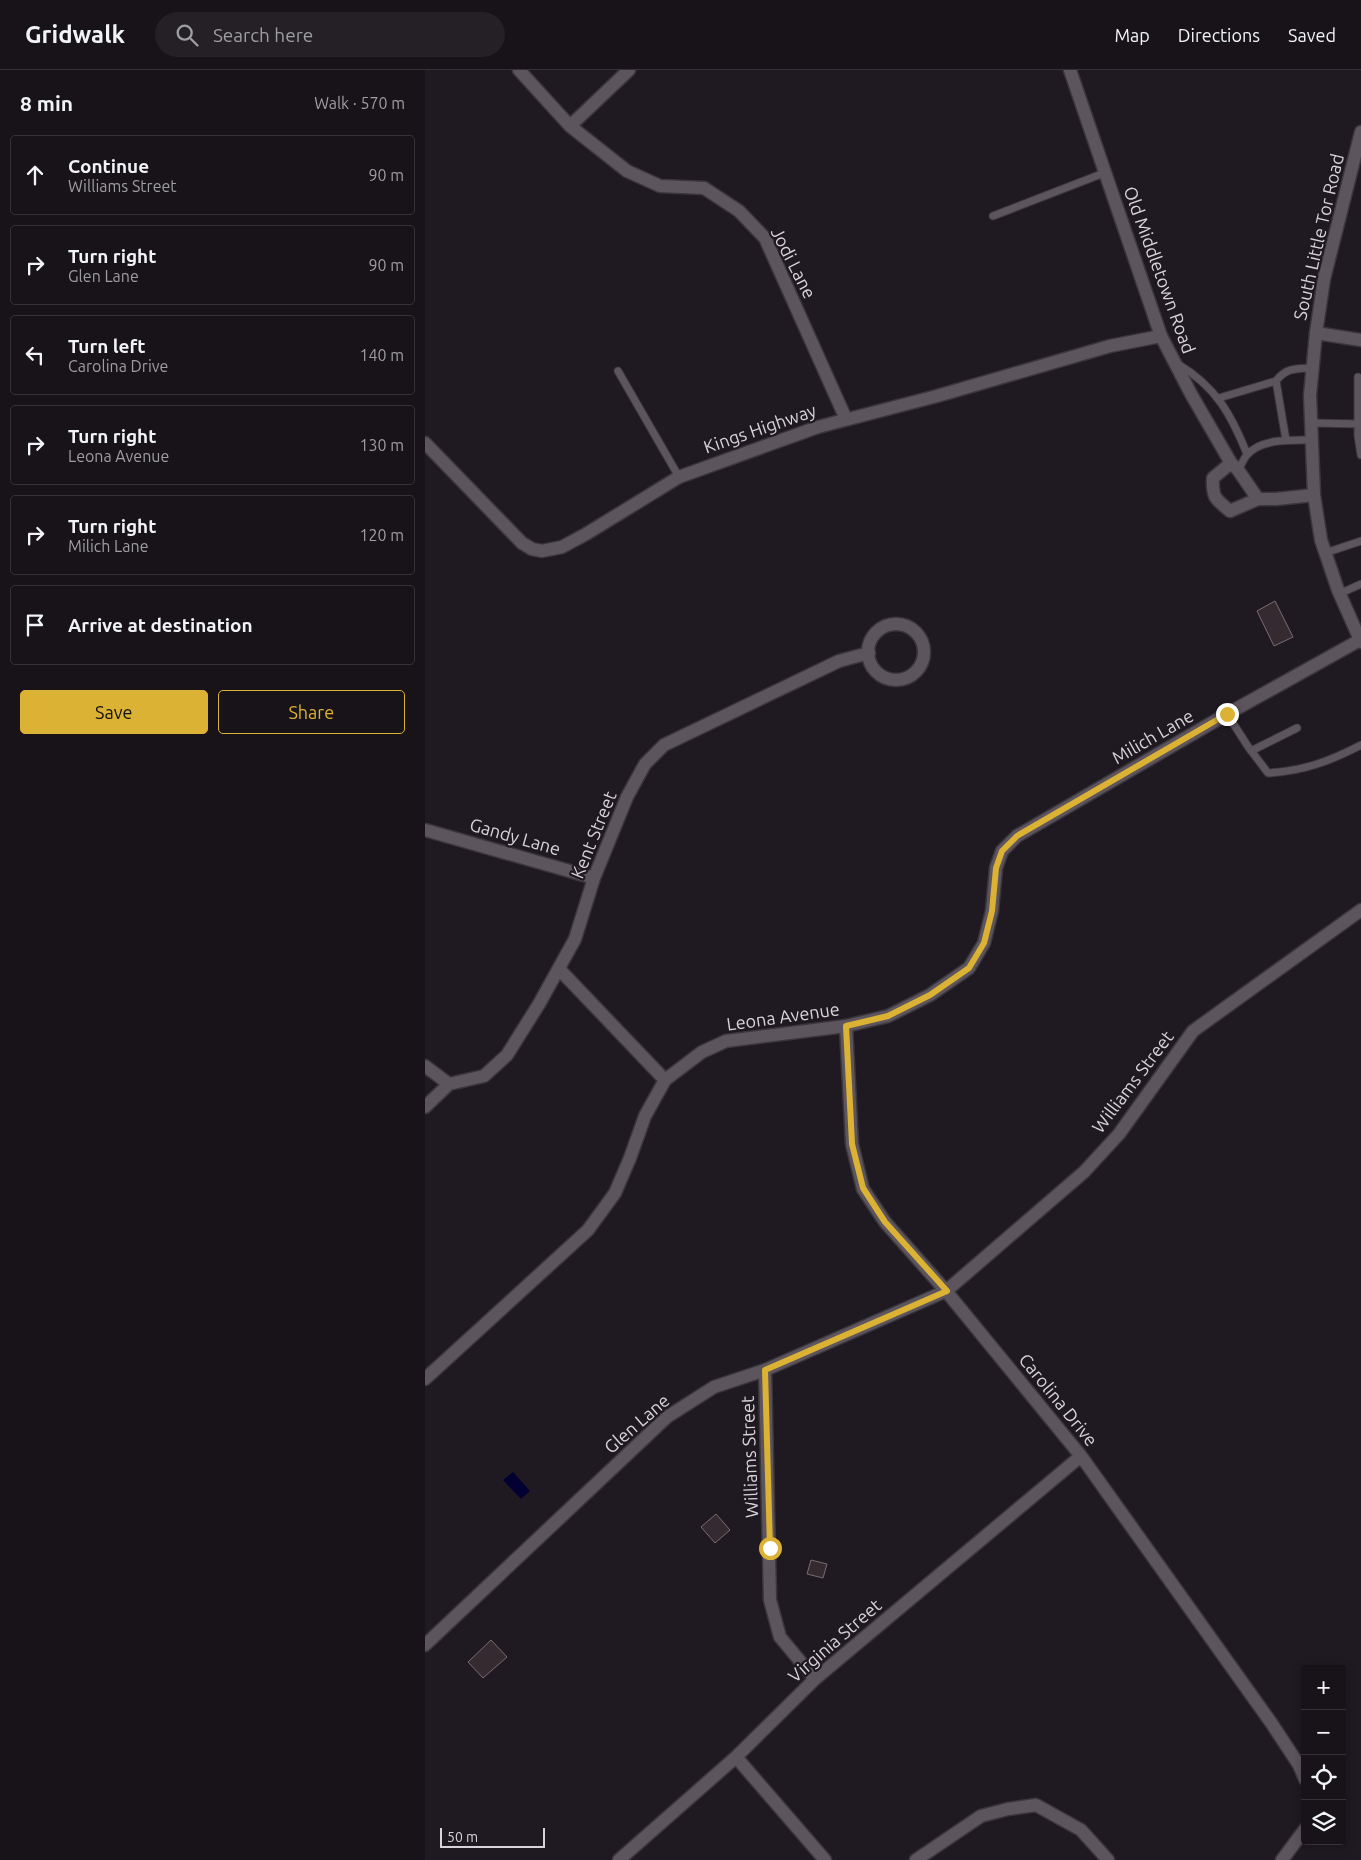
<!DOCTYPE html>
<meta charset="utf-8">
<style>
:root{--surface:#171319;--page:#242026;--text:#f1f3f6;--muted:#9e9ea2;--line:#363238;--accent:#dbb233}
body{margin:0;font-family:Ubuntu,sans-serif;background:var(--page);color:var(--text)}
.controls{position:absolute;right:15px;bottom:15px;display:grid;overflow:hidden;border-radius:5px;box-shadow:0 2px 12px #0003}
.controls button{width:45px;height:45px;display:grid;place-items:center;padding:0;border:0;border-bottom:1px solid var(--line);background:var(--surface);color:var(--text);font:25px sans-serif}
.scale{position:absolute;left:15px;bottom:12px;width:105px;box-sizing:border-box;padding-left:5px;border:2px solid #d8d3d9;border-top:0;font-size:14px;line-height:18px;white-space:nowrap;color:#d8d3d9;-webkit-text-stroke:4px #1f1921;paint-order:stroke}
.stop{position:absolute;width:15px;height:15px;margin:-11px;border:4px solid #dbb233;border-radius:50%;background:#fff}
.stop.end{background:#dbb233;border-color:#fff;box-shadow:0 1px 5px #0008}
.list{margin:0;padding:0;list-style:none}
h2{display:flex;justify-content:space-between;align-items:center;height:65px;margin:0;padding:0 20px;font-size:21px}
h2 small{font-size:16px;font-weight:400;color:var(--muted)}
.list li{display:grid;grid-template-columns:32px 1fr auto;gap:15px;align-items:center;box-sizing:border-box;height:80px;margin:0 10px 10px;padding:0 10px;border:1px solid var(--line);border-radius:5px}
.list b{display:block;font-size:19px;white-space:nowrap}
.list p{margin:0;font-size:16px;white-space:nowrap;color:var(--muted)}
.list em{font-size:16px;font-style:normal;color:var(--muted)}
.actions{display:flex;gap:10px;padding:15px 20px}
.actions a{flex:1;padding:11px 0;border:1px solid var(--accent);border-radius:5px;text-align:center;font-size:18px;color:var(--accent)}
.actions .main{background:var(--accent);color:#111}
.icon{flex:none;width:28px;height:28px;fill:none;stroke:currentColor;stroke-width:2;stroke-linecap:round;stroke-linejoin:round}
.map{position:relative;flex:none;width:936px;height:1790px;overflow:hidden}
header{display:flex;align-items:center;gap:30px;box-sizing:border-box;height:70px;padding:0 25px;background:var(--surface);border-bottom:1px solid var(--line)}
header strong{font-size:24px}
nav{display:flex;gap:28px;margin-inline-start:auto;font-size:18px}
.search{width:350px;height:45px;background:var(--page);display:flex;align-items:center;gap:12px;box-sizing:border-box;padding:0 18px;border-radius:28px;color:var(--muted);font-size:19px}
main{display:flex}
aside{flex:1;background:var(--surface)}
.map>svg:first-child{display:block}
.water{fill:#020032}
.building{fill:#352a30;stroke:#7a6d73}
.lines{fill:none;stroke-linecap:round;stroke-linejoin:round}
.service-casing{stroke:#3b363c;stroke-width:9}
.minor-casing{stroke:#3b363c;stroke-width:15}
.tertiary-casing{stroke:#3b363c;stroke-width:15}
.service{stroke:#5d555e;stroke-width:7}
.minor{stroke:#5d555e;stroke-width:12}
.tertiary{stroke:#5d555e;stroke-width:12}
.route{stroke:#dbb233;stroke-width:6}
.labels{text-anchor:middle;stroke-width:4.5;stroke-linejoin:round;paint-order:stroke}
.street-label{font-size:18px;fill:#d8d3d9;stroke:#1f1921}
</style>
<header>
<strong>Gridwalk</strong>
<div class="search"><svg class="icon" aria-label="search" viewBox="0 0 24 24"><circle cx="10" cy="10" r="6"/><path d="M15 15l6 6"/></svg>Search here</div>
<nav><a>Map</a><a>Directions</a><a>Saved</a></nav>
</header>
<main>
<aside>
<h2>8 min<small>Walk · 570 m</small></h2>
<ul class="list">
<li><svg class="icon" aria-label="ahead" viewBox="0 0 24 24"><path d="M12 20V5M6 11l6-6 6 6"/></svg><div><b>Continue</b><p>Williams Street</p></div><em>90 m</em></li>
<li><svg class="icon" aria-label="right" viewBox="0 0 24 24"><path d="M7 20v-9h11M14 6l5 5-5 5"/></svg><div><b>Turn right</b><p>Glen Lane</p></div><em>90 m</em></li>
<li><svg class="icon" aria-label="left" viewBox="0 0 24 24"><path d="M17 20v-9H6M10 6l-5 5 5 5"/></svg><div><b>Turn left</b><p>Carolina Drive</p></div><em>140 m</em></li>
<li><svg class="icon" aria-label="right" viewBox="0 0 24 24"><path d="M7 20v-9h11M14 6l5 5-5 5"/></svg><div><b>Turn right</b><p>Leona Avenue</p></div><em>130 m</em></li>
<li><svg class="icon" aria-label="right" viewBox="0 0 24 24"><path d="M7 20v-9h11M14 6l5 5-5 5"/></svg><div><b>Turn right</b><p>Milich Lane</p></div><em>120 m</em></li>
<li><svg class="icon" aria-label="arrive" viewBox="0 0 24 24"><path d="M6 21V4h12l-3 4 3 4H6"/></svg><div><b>Arrive at destination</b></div></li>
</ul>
<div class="actions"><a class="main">Save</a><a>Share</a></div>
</aside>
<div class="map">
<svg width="936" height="1790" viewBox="0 0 936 1790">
<rect width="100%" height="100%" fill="#1f1921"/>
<!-- water -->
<path class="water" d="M88,1402l17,19 -9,8 -18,-19z"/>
<!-- building -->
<path class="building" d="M850,531l18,36 -19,9 -17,-35z
M291,1444l14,16 -15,13 -14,-16z
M386,1490l16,4 -4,14 -16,-4z
M66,1570l16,17 -24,21 -15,-16z"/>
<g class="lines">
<!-- service casing -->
<g class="service-casing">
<path id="service" d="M568,146l111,-43
M753,294c38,23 53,50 69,90
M193,301l61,106
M933,307v59l3,19
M794,328l57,-17
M887,353l49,1
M861,370l-10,-59c11,-14 20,-12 37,-13
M813,400c3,-4 5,-10 8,-14 14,-18 46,-16 66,-16
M900,483l36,-12
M914,524l22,-10
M802,644l22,34 19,25c36,-2 62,-12 93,-28
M826,681l46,-23"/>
</g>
<!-- minor casing -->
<g class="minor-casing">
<path id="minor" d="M94,0l51,56 57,45 33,15 44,2 35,23 26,27 81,181
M645,0l91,266
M145,56l59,-56
M891,263l45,7
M806,393l-18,15c-1,19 2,21 17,33l28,-12
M443 582a28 28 0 1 1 56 0a28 28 0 1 1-56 0Z
M0,760l169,48
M134,899l106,111
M421,956l6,118 11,45 22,33 61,69 135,165 191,268 27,41 6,14
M0,996l24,18
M0,1037l24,-23 35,-8 23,-21 32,-51 36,-65 19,-61 33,-81 18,-33 19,-19 175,-84 30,-8
M340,1300l5,230 10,37 35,42
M0,1575l242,-228 47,-30 51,-17 181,-79 138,-119 35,-38 74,-103 168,-121
M311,1687l89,103
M194,1790l117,-103 79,-78 266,-223
M491,1790l65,-44 27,-7 28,-4 45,25 27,30
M857,1790l23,-31"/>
</g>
<!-- tertiary casing -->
<g class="tertiary-casing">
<path id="tertiary" d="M936,62l-37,147 -8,54 -6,62 4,100 7,45 17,50 23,52
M0,373l97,100 10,6 10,2 20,-4 24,-13 93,-57 139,-50 119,-31 173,-50 51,-10 30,58 40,69 7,7 20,29h18l38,-4
M0,1309l163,-149 27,-37 15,-35 15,-42 20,-36 37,-28 24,-11 120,-15 42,-10 42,-21 39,-27 15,-25 8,-32 4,-43 6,-17 15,-15 210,-122 133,-74"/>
</g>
<!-- service -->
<use href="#service" class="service"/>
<!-- minor -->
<use href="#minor" class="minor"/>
<!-- tertiary -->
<use href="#tertiary" class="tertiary"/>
</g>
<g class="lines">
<!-- route -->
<path class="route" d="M345,1478l-5,-178 182,-79 -62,-69 -22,-34 -11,-44 -6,-118 42,-10 42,-21 39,-27 15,-25 8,-32 4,-43 6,-17 15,-15 210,-122"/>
</g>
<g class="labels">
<!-- street labels -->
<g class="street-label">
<text transform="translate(894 167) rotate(-77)" y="6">South Little Tor Road</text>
<text transform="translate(368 193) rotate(63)" y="6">Jodi Lane</text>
<text transform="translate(734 200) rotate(70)" y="6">Old Middletown Road</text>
<text transform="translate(335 359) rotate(-19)" y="6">Kings Highway</text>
<text transform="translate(728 667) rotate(-30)" y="6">Milich Lane</text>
<text transform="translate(169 765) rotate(-68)" y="6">Kent Street</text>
<text transform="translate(90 767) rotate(16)" y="6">Gandy Lane</text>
<text transform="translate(358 947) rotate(-8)" y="6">Leona Avenue</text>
<text transform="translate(708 1012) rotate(-53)" y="6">Williams Street</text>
<text transform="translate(633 1330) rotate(51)" y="6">Carolina Drive</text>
<text transform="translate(212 1354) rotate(-41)" y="6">Glen Lane</text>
<text transform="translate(325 1387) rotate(-92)" y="6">Williams Street</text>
<text transform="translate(410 1571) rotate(-41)" y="6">Virginia Street</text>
</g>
</g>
</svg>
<div class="controls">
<button>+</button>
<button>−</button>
<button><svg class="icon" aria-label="locate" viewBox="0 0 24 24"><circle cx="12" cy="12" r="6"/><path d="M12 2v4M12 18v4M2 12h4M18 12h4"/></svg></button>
<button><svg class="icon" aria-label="layers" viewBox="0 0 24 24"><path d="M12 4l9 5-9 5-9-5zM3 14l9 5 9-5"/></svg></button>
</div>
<div class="scale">50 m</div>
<div class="stop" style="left:345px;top:1478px"></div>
<div class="stop end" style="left:802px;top:644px"></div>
</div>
</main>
